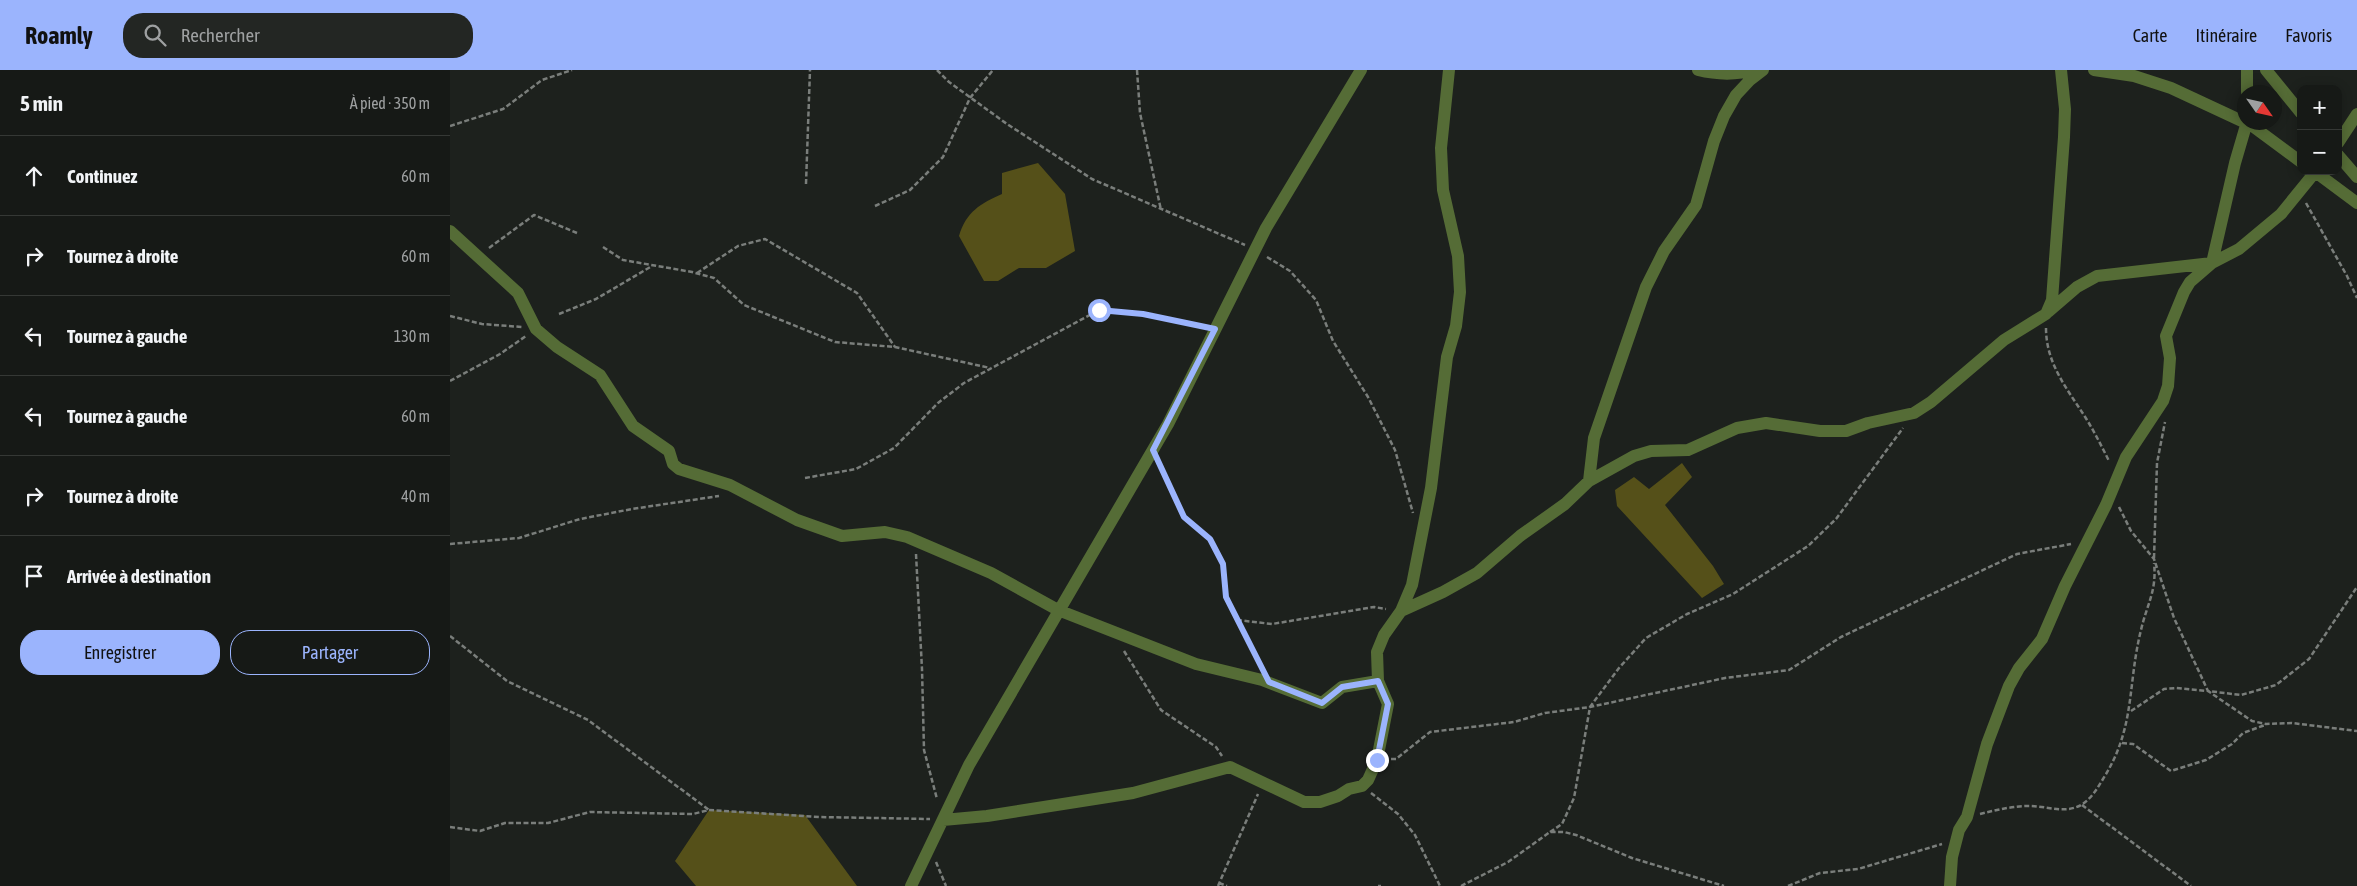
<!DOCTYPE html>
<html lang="fr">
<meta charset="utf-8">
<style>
:root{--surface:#161916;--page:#232623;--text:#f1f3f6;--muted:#9ea0a1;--line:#353835;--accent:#9bb4fd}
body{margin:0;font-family:"Asap Condensed",sans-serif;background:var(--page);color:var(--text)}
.controls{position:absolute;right:15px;top:15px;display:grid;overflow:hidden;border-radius:10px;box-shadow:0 2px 12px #0003}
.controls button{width:45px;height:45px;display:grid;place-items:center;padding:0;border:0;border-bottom:1px solid var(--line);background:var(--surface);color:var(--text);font:25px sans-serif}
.compass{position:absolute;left:1787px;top:15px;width:45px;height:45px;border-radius:50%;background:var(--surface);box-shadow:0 2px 12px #0003;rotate:124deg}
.stop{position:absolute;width:15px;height:15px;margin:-11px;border:4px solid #9bb4fd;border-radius:50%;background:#fff}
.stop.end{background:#9bb4fd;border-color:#fff;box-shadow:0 1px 5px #0008}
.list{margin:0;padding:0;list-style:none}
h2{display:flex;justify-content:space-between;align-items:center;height:65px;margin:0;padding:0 20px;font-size:21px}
h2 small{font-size:16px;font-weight:400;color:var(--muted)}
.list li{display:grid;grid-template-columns:32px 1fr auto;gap:15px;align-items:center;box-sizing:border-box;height:80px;padding:0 20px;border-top:1px solid var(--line)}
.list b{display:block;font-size:19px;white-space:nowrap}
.list em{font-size:16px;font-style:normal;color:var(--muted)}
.actions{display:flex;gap:10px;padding:15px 20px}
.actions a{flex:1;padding:11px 0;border:1px solid var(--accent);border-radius:20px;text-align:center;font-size:18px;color:var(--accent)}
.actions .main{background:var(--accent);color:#111}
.icon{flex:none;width:28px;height:28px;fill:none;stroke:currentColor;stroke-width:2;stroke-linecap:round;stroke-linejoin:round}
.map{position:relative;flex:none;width:1907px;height:816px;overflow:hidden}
header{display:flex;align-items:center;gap:30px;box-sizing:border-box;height:70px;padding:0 25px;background:var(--accent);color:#111}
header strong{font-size:24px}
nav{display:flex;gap:28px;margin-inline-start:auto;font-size:18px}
.search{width:350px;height:45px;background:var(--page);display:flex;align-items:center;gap:12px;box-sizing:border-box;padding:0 18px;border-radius:20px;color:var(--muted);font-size:19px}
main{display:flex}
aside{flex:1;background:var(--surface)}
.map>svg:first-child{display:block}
.forest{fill:#555019}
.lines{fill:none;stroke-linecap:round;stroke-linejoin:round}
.path{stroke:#7a7e7b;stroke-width:2.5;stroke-dasharray:5 2.5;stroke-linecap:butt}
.minor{stroke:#556c36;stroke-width:12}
.route{stroke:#9bb4fd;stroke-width:6}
</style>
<header>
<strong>Roamly</strong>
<div class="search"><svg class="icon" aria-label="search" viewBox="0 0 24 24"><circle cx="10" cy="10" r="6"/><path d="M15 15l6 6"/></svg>Rechercher</div>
<nav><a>Carte</a><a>Itinéraire</a><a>Favoris</a></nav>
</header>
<main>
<aside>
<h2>5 min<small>À pied · 350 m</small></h2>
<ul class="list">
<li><svg class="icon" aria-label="ahead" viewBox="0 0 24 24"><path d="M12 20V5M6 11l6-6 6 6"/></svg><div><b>Continuez</b></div><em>60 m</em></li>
<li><svg class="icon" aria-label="right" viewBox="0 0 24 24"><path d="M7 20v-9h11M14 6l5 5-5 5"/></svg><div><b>Tournez à droite</b></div><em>60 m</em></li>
<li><svg class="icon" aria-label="left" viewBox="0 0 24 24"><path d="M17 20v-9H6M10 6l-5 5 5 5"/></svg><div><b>Tournez à gauche</b></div><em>130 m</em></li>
<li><svg class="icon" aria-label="left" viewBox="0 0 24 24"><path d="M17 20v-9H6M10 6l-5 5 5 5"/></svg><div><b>Tournez à gauche</b></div><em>60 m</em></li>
<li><svg class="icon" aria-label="right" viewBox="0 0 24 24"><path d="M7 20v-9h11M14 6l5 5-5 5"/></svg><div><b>Tournez à droite</b></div><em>40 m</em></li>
<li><svg class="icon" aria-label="arrive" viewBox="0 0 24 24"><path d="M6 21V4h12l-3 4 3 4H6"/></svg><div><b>Arrivée à destination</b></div></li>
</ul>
<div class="actions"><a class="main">Enregistrer</a><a>Partager</a></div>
</aside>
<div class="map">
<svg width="1907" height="816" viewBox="0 0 1907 816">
<rect width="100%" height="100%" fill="#1d211d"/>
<!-- forest -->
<path class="forest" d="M588,93l27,31 10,57 -29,17h-27l-21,13h-14l-25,-45c7,-24 22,-33 43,-42v-21z
M1232,393l10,14 -27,28 48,61 11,18 -22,14 -85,-92 -2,-16 19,-13 15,12z
M259,740l96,5 52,71h-161l-21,-25z"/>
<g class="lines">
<!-- path -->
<path class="path" d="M487,0l12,12 58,42 85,55 153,66
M687,0l3,43 21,97
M0,56l53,-17 39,-29 30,-10
M356,114l4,-114
M1856,133l41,73 10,22
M425,136l35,-16 33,-33 27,-59 23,-28
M153,177l20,13 69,12 22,6 30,27 91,37 60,5 95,21
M39,178l45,-33 43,18
M817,187l23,14 26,29 17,41 35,56 27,53 18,63
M247,203l41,-27 27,-7 92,54 38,54
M109,244l37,-15 56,-33
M0,246l32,8 40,3
M1596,258c0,37 23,63 41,92 8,13 15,27 22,41
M0,311l50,-27 26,-18
M710,395l24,52 26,22 13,25 3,33 35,70
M355,408l51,-9 38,-21 44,-45 26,-20 135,-73 44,4 59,12
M1669,437l12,24 23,28 20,59 34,73 33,4 35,-10 33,-26 48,-72
M0,474l69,-6 61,-19 52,-10 87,-13
M466,484l6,115 2,81 13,49
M1704,488l3,-95 8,-41
M787,550l35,4 102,-17 12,2
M0,566l57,45 81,39 121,90
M674,581l37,59 55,37 6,9
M1681,641l33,-22 12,-1 32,3 44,30 14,3 26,-1 65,8
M1672,673l11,1 38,27 35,-11 26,-16 11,-11 22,-8
M941,689h5l34,-27 84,-10 31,-9 45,-6 135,-29 64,-8 52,-33 176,-83 54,-10
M921,723l27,21 17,21 25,51
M1632,735l109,81
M1530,744c16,-4 33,-8 49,-8 18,0 36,8 52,-1 10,-6 16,-16 22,-26 33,-52 24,-93 38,-149 6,-26 16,-39 13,-67
M0,757l30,4 25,-8h43l42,-11 103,2 16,-4 110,7 111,2
M1100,762l12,-8 12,-26 16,-91 29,-39 27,-30 41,-24 46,-20 75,-48 28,-27 67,-91
M486,792l10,24
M769,813l8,3
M768,816l40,-92
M928,816h3
M1011,816l47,-24 42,-30h14l12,3 56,23 92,28
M1338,816l32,-13 38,-4 84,-25"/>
<!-- minor -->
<path class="minor" d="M1248,0c20,5 38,5 58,0
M1644,0l40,6 37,12 73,34
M1797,0v22
M1816,0l35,43
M1797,52l54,40
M1888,73l19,-29
M1888,85l19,22
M1864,101l43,32
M0,161l68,62 18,36 21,18 43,28 33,51 36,25 4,13 6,5 51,16 67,35 45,16 43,-4 22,5 84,36 67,37 138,54 66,16 60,23 20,-16 36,-6
M1598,242l29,-25 20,-11 115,-13 23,-100 12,-41
M1139,411l45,-25 17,-5 37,-1 49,-22 29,-5 54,8h26l22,-8 46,-10 17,-11 73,-62 42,-26 6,-14 12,-163 1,-28 -4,-39
M951,541l42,-19 34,-19 43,-37 45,-32 24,-23 5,-43 52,-151 18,-36 32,-46 18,-64 10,-25 12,-21 14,-15 13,-10
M493,750l44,-4 146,-23 97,-26 74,35h16l18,-6 11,-7 13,-3 6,-6 9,-20 11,-56 -10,-23 -1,-29 7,-17 17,-24 11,-26 19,-97 16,-131 9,-31 4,-34 -2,-36 -15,-66 -2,-42 8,-78
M461,816l58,-121 199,-341 98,-196 95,-158
M1500,816l2,-29 7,-27 8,-13 20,-73 22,-58 10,-18 23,-29 23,-53 41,-81 20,-48 37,-56 5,-15 2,-28 -4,-22 18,-44 6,-10 22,-19 27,-14 42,-35 35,-43"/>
</g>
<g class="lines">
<!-- route -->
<path class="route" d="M649,240l44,4 72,15 -62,121 31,67 26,22 13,25 3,33 43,85 53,21 20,-16 36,-6 10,23 -11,56"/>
</g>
</svg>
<div class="controls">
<button>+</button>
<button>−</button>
</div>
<svg class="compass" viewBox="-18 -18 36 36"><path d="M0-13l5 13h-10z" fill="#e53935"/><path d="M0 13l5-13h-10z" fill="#9ea0a1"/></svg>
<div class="stop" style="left:649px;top:240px"></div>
<div class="stop end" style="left:927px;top:690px"></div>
</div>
</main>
